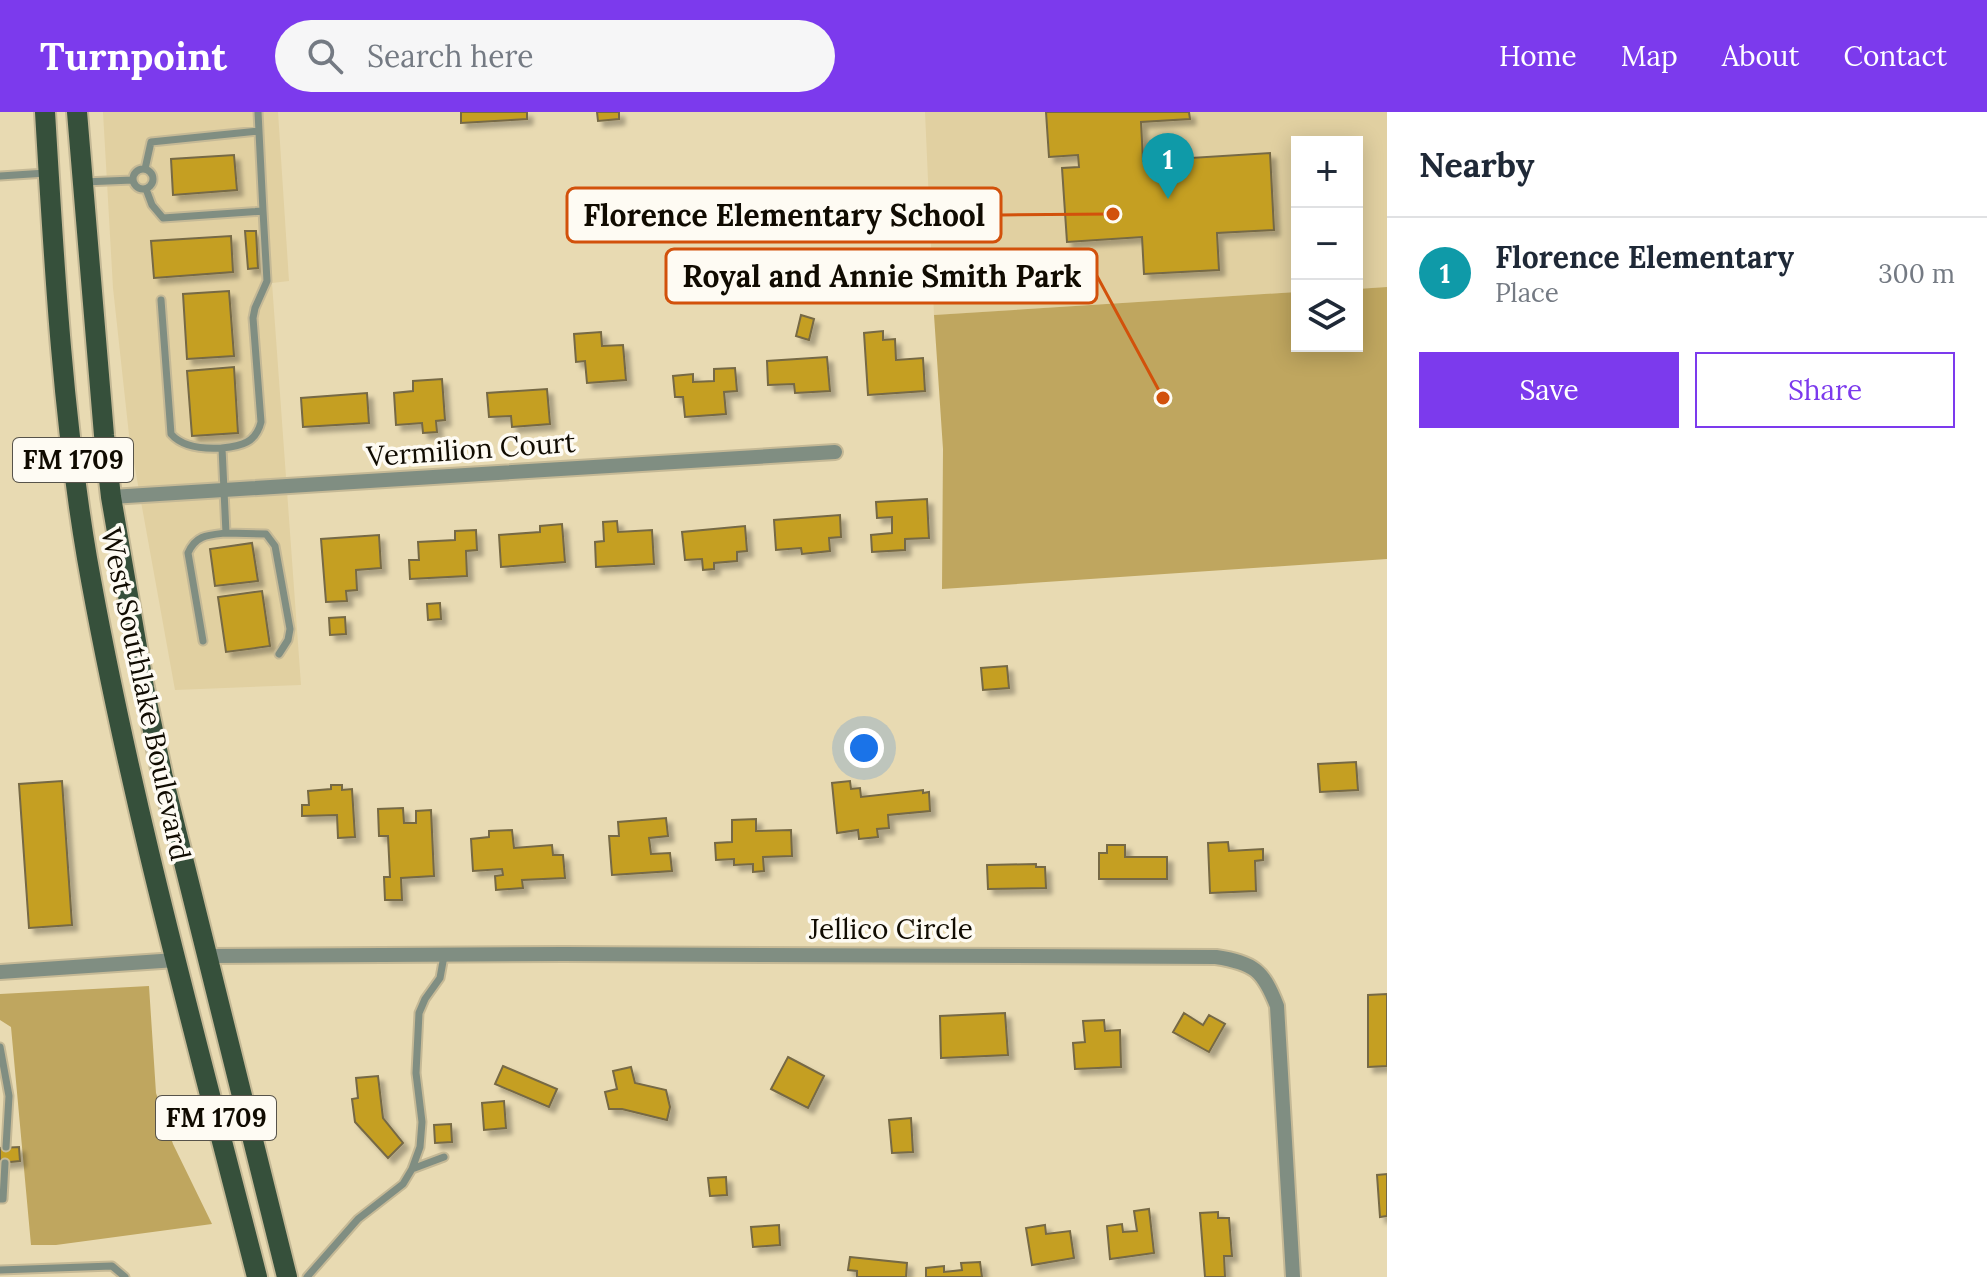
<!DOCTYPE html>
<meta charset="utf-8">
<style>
:root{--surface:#fff;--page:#f6f6f7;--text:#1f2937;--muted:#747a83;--line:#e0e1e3;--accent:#7c3aed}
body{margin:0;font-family:Lora,serif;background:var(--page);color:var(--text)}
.controls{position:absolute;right:24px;top:24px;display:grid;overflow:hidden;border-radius:0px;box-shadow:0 4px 20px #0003}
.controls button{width:72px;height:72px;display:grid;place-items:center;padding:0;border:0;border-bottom:2px solid var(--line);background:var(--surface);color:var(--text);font:40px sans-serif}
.you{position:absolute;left:864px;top:636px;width:28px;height:28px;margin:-20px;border:6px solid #fff;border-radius:50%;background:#1a73e8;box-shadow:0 0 0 12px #1a73e833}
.badge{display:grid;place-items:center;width:52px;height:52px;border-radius:50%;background:var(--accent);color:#fff;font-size:26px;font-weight:700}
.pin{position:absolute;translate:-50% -66px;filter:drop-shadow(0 2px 4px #0008)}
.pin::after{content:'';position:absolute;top:42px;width:28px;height:24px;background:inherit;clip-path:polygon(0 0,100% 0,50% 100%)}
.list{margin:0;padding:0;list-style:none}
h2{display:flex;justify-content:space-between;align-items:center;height:104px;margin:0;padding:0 32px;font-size:34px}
h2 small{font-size:26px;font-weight:400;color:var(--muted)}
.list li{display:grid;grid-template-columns:52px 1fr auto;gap:24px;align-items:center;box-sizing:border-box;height:112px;padding:0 32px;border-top:2px solid var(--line)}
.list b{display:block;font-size:30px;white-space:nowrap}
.list p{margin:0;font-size:26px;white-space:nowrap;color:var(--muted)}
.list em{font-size:26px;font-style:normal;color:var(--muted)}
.actions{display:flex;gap:16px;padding:24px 32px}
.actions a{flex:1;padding:18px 0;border:2px solid var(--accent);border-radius:0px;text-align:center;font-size:28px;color:var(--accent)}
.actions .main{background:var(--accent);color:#fff}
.icon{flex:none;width:44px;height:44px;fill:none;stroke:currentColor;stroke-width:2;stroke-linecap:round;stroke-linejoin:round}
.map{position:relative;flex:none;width:1387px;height:1165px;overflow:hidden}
header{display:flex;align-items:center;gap:48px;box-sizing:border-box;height:112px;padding:0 40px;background:var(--accent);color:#fff}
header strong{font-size:38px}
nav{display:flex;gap:44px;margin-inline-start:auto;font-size:28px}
.search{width:560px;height:72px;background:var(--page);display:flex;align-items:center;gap:20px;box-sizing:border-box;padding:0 28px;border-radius:44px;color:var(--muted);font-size:30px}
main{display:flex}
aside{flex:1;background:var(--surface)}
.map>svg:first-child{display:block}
.built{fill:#e1d0a1}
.green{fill:#bfa65f}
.building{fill:#c59f22;stroke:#766945;stroke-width:2;filter:url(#shadow)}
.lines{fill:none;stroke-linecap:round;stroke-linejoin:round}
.lane-casing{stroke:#c5b996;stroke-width:11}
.street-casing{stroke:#c5b996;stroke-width:18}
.primary-casing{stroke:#c5b996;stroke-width:24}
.lane{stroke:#808e82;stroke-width:7}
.street{stroke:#808e82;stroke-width:14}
.primary{stroke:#36503b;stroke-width:20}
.labels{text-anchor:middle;stroke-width:7;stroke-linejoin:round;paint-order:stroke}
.shield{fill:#fefbf3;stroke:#57534a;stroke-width:2}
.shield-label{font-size:26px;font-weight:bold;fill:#100b01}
.street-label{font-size:28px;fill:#100b01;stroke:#fefbf3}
.leader{fill:none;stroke:#d2510b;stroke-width:3}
.callout-dot{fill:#d2510b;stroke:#fefbf3;stroke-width:3}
.callout{fill:#fefbf3;stroke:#d2510b;stroke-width:3}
.callout-label{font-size:30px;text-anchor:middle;font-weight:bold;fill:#100b01}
</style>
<header>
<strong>Turnpoint</strong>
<div class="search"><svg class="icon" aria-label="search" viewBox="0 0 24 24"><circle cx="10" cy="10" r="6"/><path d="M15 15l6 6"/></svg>Search here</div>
<nav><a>Home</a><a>Map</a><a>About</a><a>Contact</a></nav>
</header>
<main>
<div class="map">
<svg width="1387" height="1165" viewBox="0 0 1387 1165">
<defs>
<filter id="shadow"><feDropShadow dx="5.5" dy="5.5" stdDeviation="2" flood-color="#0004"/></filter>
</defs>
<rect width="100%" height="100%" fill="#e8dab2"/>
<!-- built -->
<path class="built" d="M103,0h175l11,169 -17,2 29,402 -126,5 -46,-255 -16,-147z
M925,0h462v175l-30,2v-147h-60v150l-363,23z"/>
<!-- green -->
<path class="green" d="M1387,175v272l-445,30 1,-140 -9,-134 363,-23v54h60v-57z
M149,874l7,107 17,51 39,80 -156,21h-25l-20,-218 -11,-7v-26z"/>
<!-- building -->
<path class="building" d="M461,0h66v7l-66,4z
M597,0h22v7l-21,2z
M1046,0h143l1,7 -49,3 2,39 127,-8 4,77 -57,3 2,37 -75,4 -2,-37 -75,5 -5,-74 17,-1 -1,-12 -29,2z
M234,43l3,35 -64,5 -2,-36z
M245,119h11l2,37 -10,1z
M231,124l2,36 -79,6 -3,-37z
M229,179l5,65 -47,3 -4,-65z
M801,203l13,4 -5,21 -13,-4z
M883,219v9l12,-1 1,21 27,-2 2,33 -57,4 -4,-62z
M601,220l1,14 21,-1 3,35 -39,3 -2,-22 -9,1 -2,-28z
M827,245l3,34 -35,2 -1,-9 -26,1 -1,-24z
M234,255l4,66 -46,3 -5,-65z
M735,256l2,23 -13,1 2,22 -41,3 -2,-20h-8l-2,-21 20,-2v8l21,-1v-12z
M442,267l3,41 -9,1 1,11 -14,1 -1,-10 -26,2 -2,-32 19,-2v-10z
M547,277l3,35 -38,3 -1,-11 -22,1 -2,-24z
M367,281l2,30 -66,4 -2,-29z
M927,387l2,39 -24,1v11l-33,2 -1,-17 21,-2v-16l-15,1 -1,-16z
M840,403l1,22 -12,1 1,13 -28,3 -1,-6 -25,2 -2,-30z
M617,409l1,11 34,-2 2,34 -58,3 -1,-25 9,-1 -1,-19z
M562,412l3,38 -64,5 -2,-32 41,-3v-6z
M745,414l2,25 -10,1v9l-23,2v6l-11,1 -1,-11 -17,1 -3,-28z
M476,418l1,20 -11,1 1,25 -57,3 -1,-19h10l-1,-18 37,-2v-9z
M379,423l2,33 -25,2 1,20 -11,1 1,10 -21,1 -5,-63z
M252,431l6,38 -43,5 -5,-37z
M262,479l8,55 -44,6 -8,-55z
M440,491l1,16 -13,1 -1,-16z
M345,505l1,17 -16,1 -1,-17z
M1007,554l2,22 -26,2 -2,-22z
M1356,650l2,28 -38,2 -2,-28z
M62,669l10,144 -43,3 -10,-144z
M850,669l1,8 9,-1 1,9 62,-7v3l6,-1 1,19 -42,4 1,13 -12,1 1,8 -19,2 -1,-9 -21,3 -5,-50z
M331,673h11v5l10,-1 3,48 -17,1 -1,-23 -35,1v-11h7l-1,-14 23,-2z
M403,696l1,15h12v-12l15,-1 3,66 -33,2 1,22h-17l-1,-23h6l-2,-41h-9l-1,-27z
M666,706l2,18 -19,2 2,16 19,-1 2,18 -60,4 -3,-39h10l-1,-14z
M756,707v12l35,-1 1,26 -29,1 1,14 -11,1v-8l-19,1v-6l-18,1 -1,-17 17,-1v-22z
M512,718l2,18 38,-3 1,10h10l2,23 -43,2 1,8 -27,2 -1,-14 8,-1 -1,-6 -29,2 -2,-32 18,-2v-6z
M1228,730l1,9 34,-2v11l-8,1 1,30 -46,2 -2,-50z
M1107,733h18v12h42v22h-68v-26h8z
M1036,752v3h9l1,21 -58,1 -1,-24z
M1387,882v72l-19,1v-72z
M1005,901l3,42 -67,3 -1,-42z
M1184,901l19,12 6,-10 16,9 -16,28 -36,-20z
M1104,908l1,11 15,-1 1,37 -46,2 -2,-26 12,-1 -2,-21z
M788,945l36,19 -16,32 -37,-19z
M503,954l54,23 -8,18 -54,-23z
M631,955l4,16 31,7 4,17 -3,13 -45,-11h-13l-4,-17 12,-3 -4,-18z
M378,964l5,42 20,25 -15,15 -33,-36 -3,-23 6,-1 -2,-20z
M504,989l2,27 -22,2 -2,-27z
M911,1006l2,34 -21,1 -3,-33z
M451,1012l1,18 -17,1 -1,-18z
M19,1035l1,14 -20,2v-15z
M1387,1062v42l-7,1 -3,-42z
M726,1065l1,18 -17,1 -2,-18z
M1149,1097l5,44 -44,6 -3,-33 15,-2 1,8 14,-1 -3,-20z
M1218,1100v6h11l3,38h-8l1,21h-20l-5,-64z
M779,1113l1,20 -27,2 -2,-20z
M1045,1113l1,9 24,-3 4,27 -42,7 -6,-37z
M850,1145l57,6 -1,14h-49v-6l-9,-1z
M980,1150l2,15h-56v-9l18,-2v6l18,-2 -1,-7z"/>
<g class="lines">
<!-- lane casing -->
<g class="lane-casing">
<path id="lane" d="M258,0l5,99
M133 67a10 10 0 1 1 20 0a10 10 0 1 1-20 0Z
M145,57l6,-27 108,-11
M0,64l46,-3
M83,70l50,-2
M146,77l6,16 11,13 100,-7 4,70 -12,27 -2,10 8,104c-5,21 -20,24 -39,26l4,85c-18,2 -30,2 -38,20l15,88
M161,188l10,134c12,14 34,15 51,14
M226,421l40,1 9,12 15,83 -2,11 -9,14
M0,935l9,49 -3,51
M412,1057l32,-12
M0,1087h3l2,-36
M0,1158l112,-4 13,11
M307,1165l51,-58 45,-35 9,-15 8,-22 2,-25 -6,-49 3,-60 6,-14 15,-21 4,-22"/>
</g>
<!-- street casing -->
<g class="street-casing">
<path id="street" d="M111,385l724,-45
M208,844l356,-2 652,3c38,6 47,13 61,49l16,271
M0,860l176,-12"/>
</g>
<!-- primary casing -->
<g class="primary-casing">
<path id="primary" d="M45,0c9,149 17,299 42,446 43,243 109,480 170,719
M77,0l27,323 7,62 33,191 19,90 124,499"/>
</g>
<!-- lane -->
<use href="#lane" class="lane"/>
<!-- street -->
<use href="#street" class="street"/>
<!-- primary -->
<use href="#primary" class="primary"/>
</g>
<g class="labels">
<!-- shield labels -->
<g class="shield">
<rect x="13" y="326" width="120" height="44" rx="6"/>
<rect x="156" y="984" width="120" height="44" rx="6"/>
</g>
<g class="shield-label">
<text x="73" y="357">FM 1709</text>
<text x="216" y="1015">FM 1709</text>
</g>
<!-- street labels -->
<g class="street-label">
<text transform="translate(471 337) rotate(-4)" y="10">Vermilion Court</text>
<text transform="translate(146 582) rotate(78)" y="10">West Southlake Boulevard</text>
<text x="891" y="827">Jellico Circle</text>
</g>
</g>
<!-- callouts -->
<path class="leader" d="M1113 102L1001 103M1163 286L1097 164"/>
<g class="callout-dot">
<circle cx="1113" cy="102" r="8"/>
<circle cx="1163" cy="286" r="8"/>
</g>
<g class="callout">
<rect x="567" y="76" width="434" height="54" rx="8"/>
<rect x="666" y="137" width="431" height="54" rx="8"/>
</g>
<g class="callout-label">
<text x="784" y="114">Florence Elementary School</text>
<text x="882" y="175">Royal and Annie Smith Park</text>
</g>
</svg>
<div class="controls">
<button>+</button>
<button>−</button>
<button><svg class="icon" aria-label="layers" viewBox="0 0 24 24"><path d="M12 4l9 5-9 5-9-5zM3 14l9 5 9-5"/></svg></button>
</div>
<div class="you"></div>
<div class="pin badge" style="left:1168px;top:87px;background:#0f9aa8">1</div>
</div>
<aside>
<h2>Nearby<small></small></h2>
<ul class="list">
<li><span class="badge" style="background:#0f9aa8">1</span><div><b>Florence Elementary</b><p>Place</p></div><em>300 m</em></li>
</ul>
<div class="actions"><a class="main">Save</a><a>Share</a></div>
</aside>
</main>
